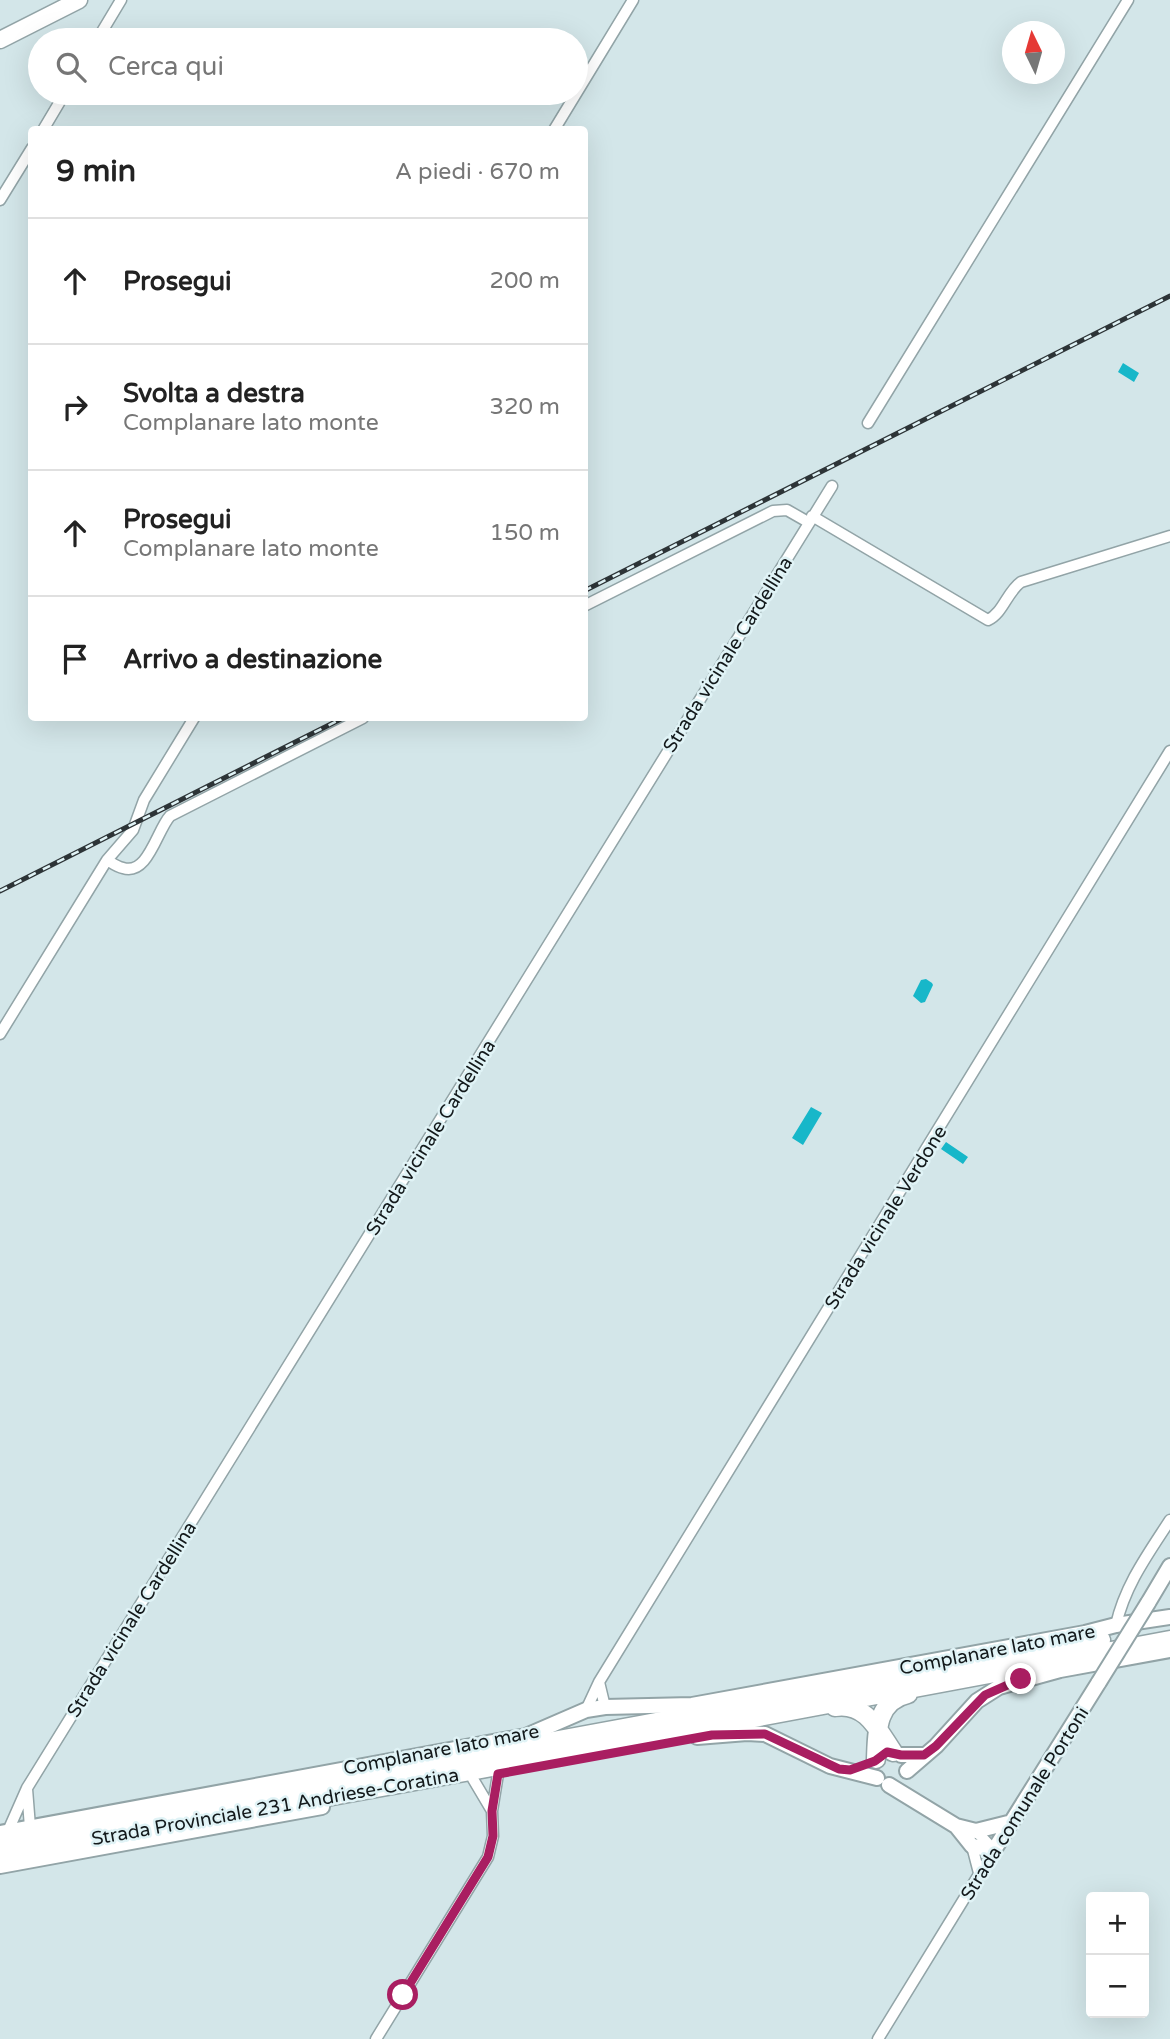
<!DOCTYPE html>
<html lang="it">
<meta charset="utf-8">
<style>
:root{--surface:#fff;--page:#f6f6f6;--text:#222;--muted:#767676;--line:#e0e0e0}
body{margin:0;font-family:"Varela Round",sans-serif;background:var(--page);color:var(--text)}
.controls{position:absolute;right:21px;bottom:21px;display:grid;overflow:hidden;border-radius:7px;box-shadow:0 7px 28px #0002}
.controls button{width:63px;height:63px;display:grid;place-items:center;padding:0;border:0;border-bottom:2px solid var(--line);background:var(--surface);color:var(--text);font:35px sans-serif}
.compass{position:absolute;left:1002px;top:21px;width:63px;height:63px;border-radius:50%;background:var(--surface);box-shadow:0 7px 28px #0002;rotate:355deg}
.stop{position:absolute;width:21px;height:21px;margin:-16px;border:5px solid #a91e61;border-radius:50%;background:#fff}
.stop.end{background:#a91e61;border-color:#fff;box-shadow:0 2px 7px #0008}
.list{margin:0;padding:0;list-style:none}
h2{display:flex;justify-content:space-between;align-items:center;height:91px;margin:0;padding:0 28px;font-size:30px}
h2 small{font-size:23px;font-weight:400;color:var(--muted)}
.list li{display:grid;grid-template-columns:46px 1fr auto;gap:21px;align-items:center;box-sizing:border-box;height:126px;padding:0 28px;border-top:2px solid var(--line)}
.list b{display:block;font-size:26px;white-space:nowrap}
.list p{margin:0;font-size:23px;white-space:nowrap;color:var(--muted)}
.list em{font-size:23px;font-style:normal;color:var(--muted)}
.icon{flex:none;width:38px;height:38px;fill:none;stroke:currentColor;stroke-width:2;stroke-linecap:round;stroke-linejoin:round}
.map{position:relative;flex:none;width:1170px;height:2039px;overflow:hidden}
.search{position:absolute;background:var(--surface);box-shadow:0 7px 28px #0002;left:28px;top:28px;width:560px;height:77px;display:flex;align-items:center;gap:18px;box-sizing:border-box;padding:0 24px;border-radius:38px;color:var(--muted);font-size:26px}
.panel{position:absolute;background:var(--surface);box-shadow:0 7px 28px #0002;left:28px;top:126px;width:560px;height:595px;border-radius:7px}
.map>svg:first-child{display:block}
.water{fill:#17b7c9}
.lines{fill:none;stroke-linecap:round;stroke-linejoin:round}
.street-casing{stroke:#92a4a7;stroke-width:13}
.secondary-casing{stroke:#92a4a7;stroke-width:18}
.primary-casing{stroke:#92a4a7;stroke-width:19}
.highway-casing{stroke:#92a4a7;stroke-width:21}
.street{stroke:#fff;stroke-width:10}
.secondary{stroke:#fff;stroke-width:14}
.primary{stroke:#fff;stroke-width:16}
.highway{stroke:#fff;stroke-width:18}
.rail-casing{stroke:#2d3437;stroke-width:5}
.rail{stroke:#e0f3f6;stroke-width:2.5;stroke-dasharray:8;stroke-linecap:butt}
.secondary-bridge-casing{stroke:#92a4a7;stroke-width:18;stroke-linecap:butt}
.secondary-bridge{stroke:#fff;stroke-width:14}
.route{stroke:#a91e61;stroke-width:9}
.labels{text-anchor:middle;stroke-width:5;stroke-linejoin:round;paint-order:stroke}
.street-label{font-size:19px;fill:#13191b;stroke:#e0f3f6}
</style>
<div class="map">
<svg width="1170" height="2039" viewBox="0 0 1170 2039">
<rect width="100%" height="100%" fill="#d3e6e9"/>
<!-- water -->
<path class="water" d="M1123,363l16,10 -5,9 -16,-10z
M926,979l6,4 1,2 -8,17 -4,1 -8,-7 8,-16z
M811,1107l11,6 -19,32 -11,-7z
M946,1142l22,15 -5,7 -22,-15z"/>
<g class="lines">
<!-- street casing -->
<g class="street-casing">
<path id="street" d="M97,40l24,-40
M43,130l22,-37
M554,130l79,-130
M0,200l32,-52
M868,423l260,-423
M812,516l176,104c15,-7 19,-28 33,-38l149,-46
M584,606l189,-95 14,-1 21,12
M107,860c5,3 10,7 16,8 25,8 34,-38 47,-52l193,-98
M0,1034l107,-174 26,-30 11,-30 50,-82
M1116,1625c9,-40 32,-71 54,-105
M599,1682l6,25
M586,1710l13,-28 571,-931
M473,1779l19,32
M27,1789l3,38
M8,1831l19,-43 805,-1302
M972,1846l7,27
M376,2039l112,-182 5,-21 -1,-25 6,-37
M878,2039l116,-189 -18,-19"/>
</g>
<!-- secondary casing -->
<g class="secondary-casing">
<path id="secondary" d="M1148,1603l22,-37
M697,1737l50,-4 18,1 65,32 47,12
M901,1755h23
M907,1771l29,-25 41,-45 22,-14 61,-17 110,-20
M889,1785l67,41 20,5 36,-9
M956,1826l16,20 22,4 105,-168
M0,1833l526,-97 60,-26 19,-3 87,-2 393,-72 31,-8 54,-8
M0,1866l322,-59"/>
</g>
<!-- primary casing -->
<g class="primary-casing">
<path id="primary" d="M0,40l79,-40"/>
</g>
<!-- highway casing -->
<g class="highway-casing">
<path id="highway" d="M835,1707c31,-5 43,23 58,45
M876,1759c1,-27 0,-58 32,-65
M0,1843l1101,-203
M0,1856l476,-86 694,-130"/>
</g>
<!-- street -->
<use href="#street" class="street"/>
<!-- secondary -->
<use href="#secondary" class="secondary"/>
<!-- primary -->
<use href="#primary" class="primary"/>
<!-- highway -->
<use href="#highway" class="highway"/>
<!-- rail casing -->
<g class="rail-casing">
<path id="rail" d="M584,591l586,-295
M0,891l343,-173"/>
</g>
<!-- rail -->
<use href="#rail" class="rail"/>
<!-- secondary-bridge casing -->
<g class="secondary-bridge-casing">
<path id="secondary-bridge" d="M1099,1682l49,-79"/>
</g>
<!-- secondary-bridge -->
<use href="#secondary-bridge" class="secondary-bridge"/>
</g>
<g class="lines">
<!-- route -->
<path class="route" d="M403,1995l85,-138 5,-21 -1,-25 6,-37 214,-39 53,-1 74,35 11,1 25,-9 12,-9 14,3h23l12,-9 49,-51 36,-16"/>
</g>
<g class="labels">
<!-- street labels -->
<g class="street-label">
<text transform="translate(727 654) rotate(-58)" y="7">Strada vicinale Cardellina</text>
<text transform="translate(430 1137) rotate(-58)" y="7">Strada vicinale Cardellina</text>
<text transform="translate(885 1217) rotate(-58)" y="7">Strada vicinale Verdone</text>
<text transform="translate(131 1619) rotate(-58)" y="7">Strada vicinale Cardellina</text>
<text transform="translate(997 1649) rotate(-11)" y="7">Complanare lato mare</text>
<text transform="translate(441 1749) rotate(-11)" y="7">Complanare lato mare</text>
<text transform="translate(1024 1803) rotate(-58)" y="7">Strada comunale Portoni</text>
<text transform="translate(275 1806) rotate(-10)" y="7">Strada Provinciale 231 Andriese-Coratina</text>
</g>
</g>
</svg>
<div class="controls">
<button>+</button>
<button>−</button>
</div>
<svg class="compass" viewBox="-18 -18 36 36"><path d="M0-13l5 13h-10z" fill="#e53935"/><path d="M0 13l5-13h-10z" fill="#767676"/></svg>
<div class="stop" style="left:403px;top:1995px"></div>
<div class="stop end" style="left:1021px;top:1679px"></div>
<div class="search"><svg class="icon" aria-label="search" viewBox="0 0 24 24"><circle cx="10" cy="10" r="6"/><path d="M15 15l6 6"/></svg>Cerca qui</div>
<section class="panel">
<h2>9 min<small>A piedi · 670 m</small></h2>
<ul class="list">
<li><svg class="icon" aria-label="ahead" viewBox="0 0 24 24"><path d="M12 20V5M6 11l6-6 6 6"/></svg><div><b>Prosegui</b></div><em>200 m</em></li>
<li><svg class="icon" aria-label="right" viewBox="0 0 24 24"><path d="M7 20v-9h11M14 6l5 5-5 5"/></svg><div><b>Svolta a destra</b><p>Complanare lato monte</p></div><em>320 m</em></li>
<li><svg class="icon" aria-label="ahead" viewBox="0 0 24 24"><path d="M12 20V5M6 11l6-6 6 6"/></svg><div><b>Prosegui</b><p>Complanare lato monte</p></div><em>150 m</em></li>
<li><svg class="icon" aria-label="arrive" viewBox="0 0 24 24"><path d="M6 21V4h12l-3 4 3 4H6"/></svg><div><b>Arrivo a destinazione</b></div></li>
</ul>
</section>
</div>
